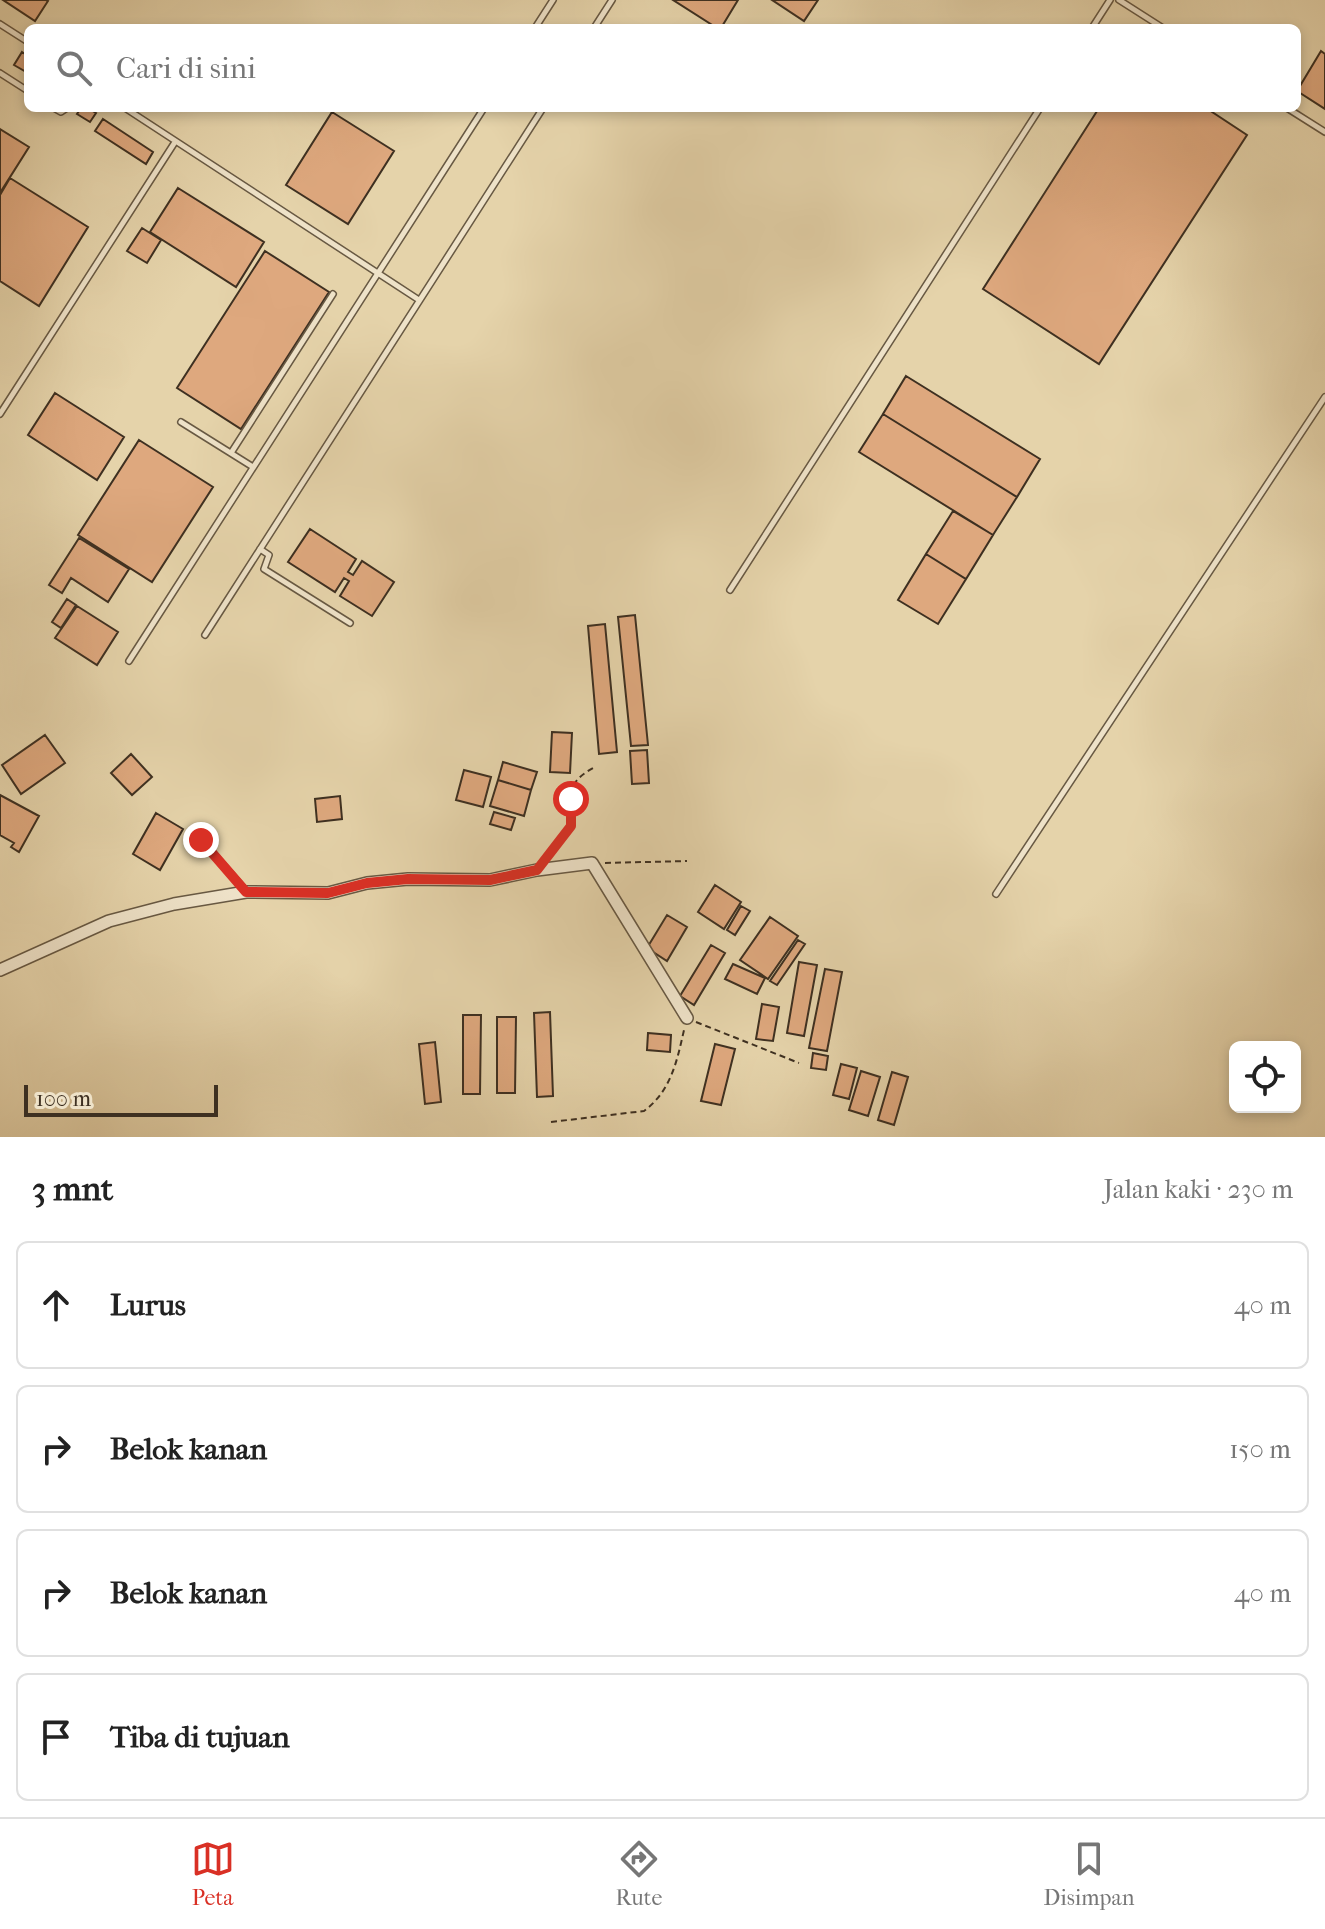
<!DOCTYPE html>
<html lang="id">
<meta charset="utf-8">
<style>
:root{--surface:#fff;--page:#f6f6f6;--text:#222;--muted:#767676;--line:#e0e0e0;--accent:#d93025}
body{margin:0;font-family:"IM FELL French Canon",serif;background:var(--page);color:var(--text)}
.controls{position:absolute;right:24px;bottom:24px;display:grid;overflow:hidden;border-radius:12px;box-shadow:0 4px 12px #0003}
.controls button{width:72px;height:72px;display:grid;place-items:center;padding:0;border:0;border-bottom:2px solid var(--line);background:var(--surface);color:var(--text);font:40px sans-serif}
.scale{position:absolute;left:24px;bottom:20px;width:194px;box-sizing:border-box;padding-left:8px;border:4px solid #3e3021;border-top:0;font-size:22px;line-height:28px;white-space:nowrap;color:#3e3021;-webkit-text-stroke:6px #eee2c8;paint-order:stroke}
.stop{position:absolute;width:24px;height:24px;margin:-18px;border:6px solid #d93025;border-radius:50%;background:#fff}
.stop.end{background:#d93025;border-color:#fff;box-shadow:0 2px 8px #0008}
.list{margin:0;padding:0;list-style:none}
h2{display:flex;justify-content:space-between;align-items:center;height:104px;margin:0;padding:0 32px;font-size:34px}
h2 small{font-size:26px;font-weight:400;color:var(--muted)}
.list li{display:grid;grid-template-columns:52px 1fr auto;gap:24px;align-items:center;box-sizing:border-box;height:128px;margin:0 16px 16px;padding:0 16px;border:2px solid var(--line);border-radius:12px}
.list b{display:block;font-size:30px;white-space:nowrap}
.list em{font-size:26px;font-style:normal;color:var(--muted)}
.icon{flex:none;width:44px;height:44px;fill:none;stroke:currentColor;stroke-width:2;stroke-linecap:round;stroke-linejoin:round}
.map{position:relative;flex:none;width:1325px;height:1137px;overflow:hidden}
.search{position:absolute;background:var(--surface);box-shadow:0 4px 12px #0003;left:24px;right:24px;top:24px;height:88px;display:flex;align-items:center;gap:20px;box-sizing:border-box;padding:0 28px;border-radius:12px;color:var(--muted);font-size:30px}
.sheet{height:680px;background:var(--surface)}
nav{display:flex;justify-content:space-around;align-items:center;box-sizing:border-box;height:112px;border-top:2px solid var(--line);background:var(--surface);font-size:22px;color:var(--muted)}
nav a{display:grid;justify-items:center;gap:4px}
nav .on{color:var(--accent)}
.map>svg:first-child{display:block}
.building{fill:#dea87e;stroke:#3e3021;stroke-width:2}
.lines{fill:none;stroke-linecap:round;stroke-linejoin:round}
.service-casing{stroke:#685943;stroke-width:8}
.minor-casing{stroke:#685943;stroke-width:14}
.path{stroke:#3e3021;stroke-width:2;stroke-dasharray:6 4;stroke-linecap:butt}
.service{stroke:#eee2c8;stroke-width:5}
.minor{stroke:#eee2c8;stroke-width:11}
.route{stroke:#d93025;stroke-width:10}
</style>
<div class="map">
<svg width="1325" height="1137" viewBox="0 0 1325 1137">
<rect width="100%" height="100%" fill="#e5d3aa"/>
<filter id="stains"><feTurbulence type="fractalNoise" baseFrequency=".0025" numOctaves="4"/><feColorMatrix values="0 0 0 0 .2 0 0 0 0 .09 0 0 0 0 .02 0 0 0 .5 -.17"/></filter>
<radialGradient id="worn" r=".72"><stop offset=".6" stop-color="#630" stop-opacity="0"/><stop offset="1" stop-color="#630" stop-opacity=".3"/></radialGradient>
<!-- building -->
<path class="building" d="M3,0h43l2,1 -13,20z
M673,0h65l-17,28h-4z
M772,0h46l-14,21z
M1321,51l4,3v55l-28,-18z
M22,52l6,4v17l-14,-8z
M81,108h6l9,5 -6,9 -13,-8z
M1099,108h107l41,27 -148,229 -116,-75z
M332,112l62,39 -46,73 -62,-39z
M103,119l50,33 -7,12 -51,-33z
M0,129l29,18 -29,46z
M10,178l78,49 -49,79 -39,-25v-86z
M178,188l86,54 -28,45 -86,-55z
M142,228l19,12 -14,23 -20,-12z
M265,251l64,41 -88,137 -64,-41z
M906,376l134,83 -23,38 -134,-83z
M55,393l69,44 -27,43 -69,-45z
M883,414l134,83 -24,38 -134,-83z
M139,440l74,47 -61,95 -74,-47z
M953,511l40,24 -27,44 -40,-25z
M310,529l46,30 -8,13 5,3 9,-14 32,21 -22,34 -32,-20 9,-15 -5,-3 -9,14 -47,-30z
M79,538l50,31 -21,33 -37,-24 -9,15 -13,-8z
M926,554l40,25 -28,45 -40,-24z
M67,599l9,6 -15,23 -9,-6z
M77,606l41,26 -21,33 -42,-27z
M635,615l13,130 -17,1 -13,-129z
M605,624l12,128 -18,2 -11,-128z
M552,732l20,1 -2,40 -20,-1z
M45,735l20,28 -44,31 -19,-29z
M647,750l2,33 -17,1 -2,-33z
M131,754l21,23 -20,18 -21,-22z
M503,762l34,10 -6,18 -33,-10z
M464,770l27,7 -8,30 -27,-7z
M498,780l33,10 -7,26 -34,-10z
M0,795l39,21 -20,36 -8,-5 3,-4 -14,-8z
M340,796l2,23 -25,3 -2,-23z
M494,812l21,6 -4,12 -21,-6z
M156,813l27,16 -23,41 -27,-16z
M715,885l26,17 -17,27 -26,-17z
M741,906l9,5 -15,24 -8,-5z
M667,915l20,12 -20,34 -20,-13z
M770,917l28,19 -30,43 -28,-19z
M798,940l7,4 -28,41 -7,-4z
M711,945l14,8 -31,52 -14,-9z
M799,962l18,3 -13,71 -17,-3z
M733,964l32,14 -8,16 -32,-15z
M825,969l17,3 -15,79 -18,-3z
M762,1004l17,3 -6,34 -17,-2z
M550,1012l3,84 -16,1 -3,-84z
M463,1015h18l-1,79h-17z
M497,1017h19l-1,76h-18z
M648,1033l23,2 -1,17 -23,-2z
M435,1042l6,60 -16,2 -6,-60z
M715,1044l20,5 -14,56 -20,-4z
M813,1053l15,3 -2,14 -15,-2z
M841,1064l16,4 -8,31 -16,-4z
M861,1071l19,6 -12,39 -19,-6z
M892,1072l16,5 -14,48 -16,-5z"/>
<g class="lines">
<!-- service casing -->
<g class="service-casing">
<path id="service" d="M1119,0l44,28
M0,24l28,18
M535,28l18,-28
M594,28l18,-28
M1092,28l18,-28
M0,73l28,18
M54,108l7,4 6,-4
M125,108l294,192
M1287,108l38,24
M0,414l175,-272
M181,422l72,45
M231,453l102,-159
M260,549l9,6 -5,14 86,54
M730,590l310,-482
M205,635l338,-527
M129,661l355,-553
M201,840l45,51
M996,894l329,-497"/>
</g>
<!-- minor casing -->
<g class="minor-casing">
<path id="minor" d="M0,970l109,-49 65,-17 72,-12 82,1 39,-10 41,-4 82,1 47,-10 55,-7 95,155"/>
</g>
<!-- path -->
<path class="path" d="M547,856c9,-9 21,-19 24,-31 8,-27 -13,-37 22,-57
M605,863l82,-2
M696,1022l103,41
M551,1122l93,-11c27,-20 33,-50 40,-81"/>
<!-- service -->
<use href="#service" class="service"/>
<!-- minor -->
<use href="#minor" class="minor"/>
</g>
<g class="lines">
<!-- route -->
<path class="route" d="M201,840l45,52 82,1 39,-10 41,-4 82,1 47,-10 34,-44v-27"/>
</g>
<rect width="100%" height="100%" filter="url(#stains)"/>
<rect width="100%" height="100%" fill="url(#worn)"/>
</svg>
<div class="controls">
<button><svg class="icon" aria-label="locate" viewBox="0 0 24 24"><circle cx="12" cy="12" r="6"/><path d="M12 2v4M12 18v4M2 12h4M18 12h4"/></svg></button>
</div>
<div class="scale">100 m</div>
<div class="stop" style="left:571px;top:799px"></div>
<div class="stop end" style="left:201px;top:840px"></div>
<div class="search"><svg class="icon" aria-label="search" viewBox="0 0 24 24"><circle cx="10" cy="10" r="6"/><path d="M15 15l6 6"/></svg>Cari di sini</div>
</div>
<section class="sheet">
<h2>3 mnt<small>Jalan kaki · 230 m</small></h2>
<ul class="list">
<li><svg class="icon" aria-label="ahead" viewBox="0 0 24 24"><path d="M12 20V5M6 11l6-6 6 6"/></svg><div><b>Lurus</b></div><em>40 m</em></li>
<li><svg class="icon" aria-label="right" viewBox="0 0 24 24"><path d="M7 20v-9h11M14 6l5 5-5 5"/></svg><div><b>Belok kanan</b></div><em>150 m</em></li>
<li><svg class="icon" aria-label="right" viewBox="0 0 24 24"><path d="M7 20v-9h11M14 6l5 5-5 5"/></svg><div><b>Belok kanan</b></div><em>40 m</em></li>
<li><svg class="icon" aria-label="arrive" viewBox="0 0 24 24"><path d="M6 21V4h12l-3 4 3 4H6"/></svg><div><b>Tiba di tujuan</b></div></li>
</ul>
</section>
<nav>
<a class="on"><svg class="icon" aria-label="map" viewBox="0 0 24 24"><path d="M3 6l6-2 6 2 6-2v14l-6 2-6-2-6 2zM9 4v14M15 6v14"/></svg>Peta</a>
<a><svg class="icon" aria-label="directions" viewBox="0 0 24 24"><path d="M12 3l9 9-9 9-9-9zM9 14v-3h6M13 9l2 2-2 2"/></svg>Rute</a>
<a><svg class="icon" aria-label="saved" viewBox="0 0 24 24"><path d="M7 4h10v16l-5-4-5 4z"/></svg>Disimpan</a>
</nav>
